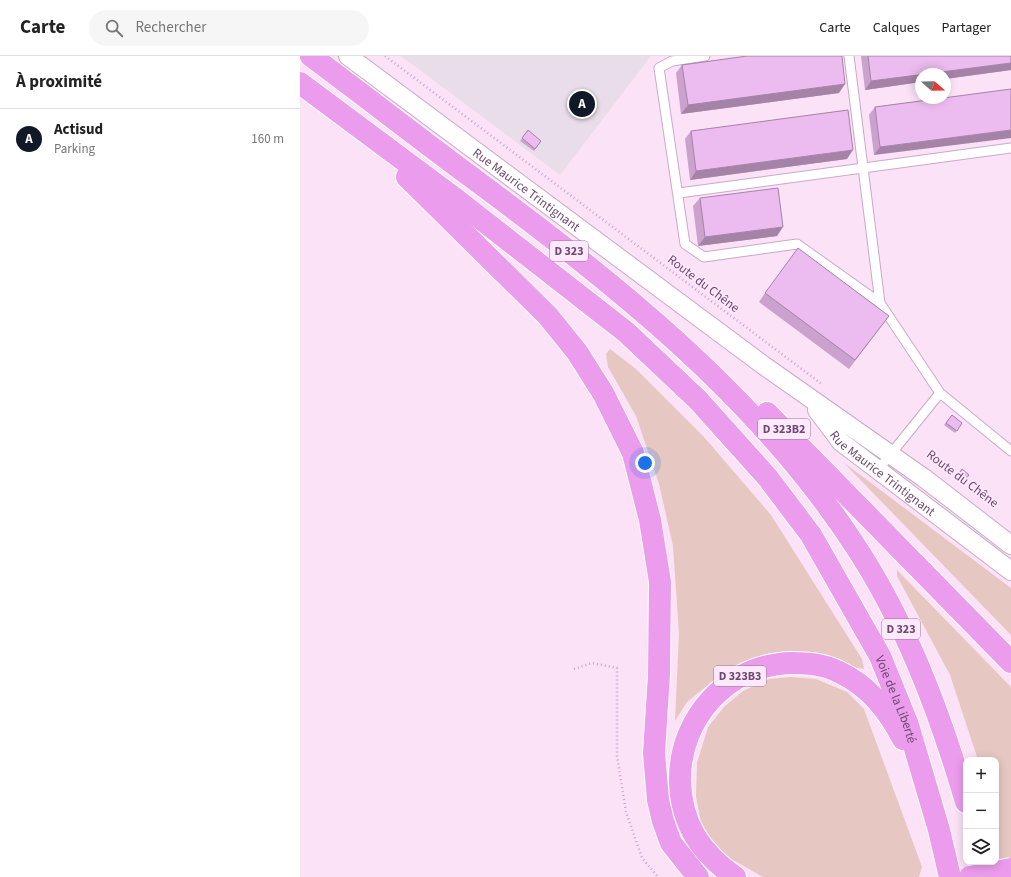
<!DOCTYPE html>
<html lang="fr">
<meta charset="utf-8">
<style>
:root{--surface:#fff;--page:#f6f6f6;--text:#222;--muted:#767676;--line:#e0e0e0;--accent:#111827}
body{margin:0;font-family:"Source Sans 3",sans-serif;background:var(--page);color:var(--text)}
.controls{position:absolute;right:12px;bottom:12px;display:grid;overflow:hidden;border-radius:8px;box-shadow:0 2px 10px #0003}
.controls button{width:36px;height:36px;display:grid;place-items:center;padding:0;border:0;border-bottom:1px solid var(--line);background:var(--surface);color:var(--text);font:20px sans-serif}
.compass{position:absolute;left:615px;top:12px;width:36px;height:36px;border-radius:50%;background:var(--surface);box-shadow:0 2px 10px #0003;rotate:110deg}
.you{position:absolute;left:345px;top:407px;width:14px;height:14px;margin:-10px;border:3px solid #fff;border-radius:50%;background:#1a73e8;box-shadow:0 0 0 6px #1a73e833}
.badge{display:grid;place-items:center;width:26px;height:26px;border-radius:50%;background:var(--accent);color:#fff;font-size:13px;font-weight:700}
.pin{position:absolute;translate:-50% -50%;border:2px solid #fff;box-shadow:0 1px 4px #0006}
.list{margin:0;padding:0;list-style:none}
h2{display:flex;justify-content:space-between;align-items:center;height:52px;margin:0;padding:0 16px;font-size:17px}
h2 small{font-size:13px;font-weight:400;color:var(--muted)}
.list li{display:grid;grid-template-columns:26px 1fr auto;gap:12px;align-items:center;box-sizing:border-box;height:60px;padding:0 16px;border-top:1px solid var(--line)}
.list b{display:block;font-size:15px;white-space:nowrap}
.list p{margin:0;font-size:13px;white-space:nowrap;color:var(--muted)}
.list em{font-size:13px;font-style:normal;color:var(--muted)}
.icon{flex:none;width:22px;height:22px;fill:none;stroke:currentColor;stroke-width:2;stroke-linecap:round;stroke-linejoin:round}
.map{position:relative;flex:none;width:711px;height:821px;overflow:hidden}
header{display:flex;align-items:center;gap:24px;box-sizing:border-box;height:56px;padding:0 20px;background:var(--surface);border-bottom:1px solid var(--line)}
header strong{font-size:19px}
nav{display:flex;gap:22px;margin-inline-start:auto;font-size:14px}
.search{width:280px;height:36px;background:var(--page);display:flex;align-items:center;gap:10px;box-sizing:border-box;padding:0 14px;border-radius:22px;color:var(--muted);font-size:15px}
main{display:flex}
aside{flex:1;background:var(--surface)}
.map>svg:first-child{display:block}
.industrial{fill:#eaddea}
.green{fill:#e7c7c1}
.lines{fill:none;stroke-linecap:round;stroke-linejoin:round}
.service-casing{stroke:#caa9ca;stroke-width:11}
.minor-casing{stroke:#caa9ca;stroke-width:20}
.trunk-casing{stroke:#fff;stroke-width:24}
.path{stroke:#d09fd3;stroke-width:2.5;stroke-dasharray:1 3;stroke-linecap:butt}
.service{stroke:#fff;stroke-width:9}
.minor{stroke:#fff;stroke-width:18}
.trunk{stroke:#ec9ced;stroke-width:22}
.trunk-bridge-casing{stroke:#fff;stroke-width:24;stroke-linecap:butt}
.trunk-bridge{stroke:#ec9ced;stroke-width:22}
.wall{fill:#cba1ce}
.shaded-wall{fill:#a583a7}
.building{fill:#ecbbef;stroke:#a583a7}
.labels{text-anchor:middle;stroke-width:3.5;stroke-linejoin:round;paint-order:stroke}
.shield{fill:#fee8fb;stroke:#98799a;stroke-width:1}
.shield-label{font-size:12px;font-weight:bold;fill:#6d4a71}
.street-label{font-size:13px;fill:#6d4a71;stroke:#fee8fb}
</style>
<header>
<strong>Carte</strong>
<div class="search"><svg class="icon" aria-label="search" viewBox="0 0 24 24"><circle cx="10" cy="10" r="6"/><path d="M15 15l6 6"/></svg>Rechercher</div>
<nav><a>Carte</a><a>Calques</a><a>Partager</a></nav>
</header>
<main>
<aside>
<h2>À proximité<small></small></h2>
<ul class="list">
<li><span class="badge">A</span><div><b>Actisud</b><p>Parking</p></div><em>160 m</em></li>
</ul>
</aside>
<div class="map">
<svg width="711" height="821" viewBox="0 0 711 821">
<rect width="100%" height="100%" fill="#fbe2f7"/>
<!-- industrial -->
<path class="industrial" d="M101,0h250l-91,119z"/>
<!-- green -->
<path class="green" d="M310,293l26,20 68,68 67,78 91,144 2,10 -73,-12 -37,2 -40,21 -27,22 -12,19 4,-87 -6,-88 -14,-62 -23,-68 -28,-49 -2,-13z
M543,406l168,126v47z
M597,514l114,117v175l-11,2 -4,-20v-84h-18l-28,-85 -53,-99z
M490,621l26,2 31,13 17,17 58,158 -3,10h-156l-37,-21 -24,-29 -6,-30 1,-34 11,-36 16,-20 19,-16 26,-12z"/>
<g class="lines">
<!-- service casing -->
<g class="service-casing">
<path id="service" d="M405,0l-33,5 -13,7 26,176 19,13 93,-13 83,59
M549,0l31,247 60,90
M379,137l332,-45
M578,414l62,-77 71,58"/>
</g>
<!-- minor casing -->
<g class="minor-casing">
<g id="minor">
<path id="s1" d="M48,0l415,309 161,113 87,67"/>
<path id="s2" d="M517,354l24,32 170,129"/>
</g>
</g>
<!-- trunk casing -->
<g class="trunk-casing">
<g id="trunk">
<path d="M11,0c55,41 109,83 163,123 140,104 281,215 378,362 53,79 87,169 114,261"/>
<path id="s3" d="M0,27l153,114 173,135 72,68 70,78 43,57 69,121 28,69 31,105 11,47"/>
<path d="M107,121l141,139 29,36 26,41 30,60 17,67 10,62 -1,93 -5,78 4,47 5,21 8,22 27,34"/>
<path d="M467,357l244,249"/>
<path d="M435,821c-34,-24 -54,-53 -55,-96 -1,-63 48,-117 112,-118 16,0 32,1 47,9 30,14 49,38 64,67"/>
</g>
</g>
<!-- path -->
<path class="path" d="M85,0l438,329
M274,613l18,-6 25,5v88l9,56 16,46 16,19"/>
<!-- service -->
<use href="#service" class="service"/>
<!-- minor -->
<use href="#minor" class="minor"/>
<!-- trunk -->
<use href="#trunk" class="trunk"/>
<!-- trunk-bridge casing -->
<g class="trunk-bridge-casing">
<path id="trunk-bridge" d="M670,821l41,-8"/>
</g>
<!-- trunk-bridge -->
<use href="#trunk-bridge" class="trunk-bridge"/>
</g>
<!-- wall -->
<path class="wall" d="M561,0h150v14l-66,9v-5h-24v8l-56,8z
M382,9l157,28 -158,21 -5,-41z
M642,42l-68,57 -5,-40 6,-8z
M228,74l13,11 -7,10 -14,-10z
M391,75l156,28 -157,21 -5,-41z
M400,142l77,38 -79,10 -5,-40z
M465,237l124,23 -40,53 -90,-67z
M652,359l10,8 -7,10 -11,-8z
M662,413l7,6 -6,8 -7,-6z"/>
<!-- shaded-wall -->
<path class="shaded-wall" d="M711,7v7l-66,9v-5h-21z
M621,18v8l-56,8 6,-9z
M545,28l-6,9 -158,21 7,-9z
M711,74v8l-137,17 6,-8z
M553,94l-6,9 -157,21 6,-9z
M483,171l-6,9 -79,10 7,-9z"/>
<!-- building -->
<path class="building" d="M447,0h95l3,28 -157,21 -6,-40z
M568,0h143v7l-140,18z
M711,33v41l-131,17 -5,-40z
M548,54l5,40 -157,21 -5,-40z
M228,74l13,11 -6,8 -13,-11z
M478,132l5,39 -78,10 -5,-39z
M498,192l91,68 -34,44 -90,-67z
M652,359l10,8 -5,8 -11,-8z
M662,413l7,6 -4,5 -7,-5z"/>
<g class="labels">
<!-- shield labels -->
<g class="shield">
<rect x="250" y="185" width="38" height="20" rx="3"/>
<rect x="458" y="363" width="52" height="20" rx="3"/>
<rect x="582" y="563" width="38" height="20" rx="3"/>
<rect x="414" y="610" width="52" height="20" rx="3"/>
</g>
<g class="shield-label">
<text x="269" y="199">D 323</text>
<text x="484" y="377">D 323B2</text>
<text x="601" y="577">D 323</text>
<text x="440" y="624">D 323B3</text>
</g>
<!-- street labels -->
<g class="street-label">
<text dy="5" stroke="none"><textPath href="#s1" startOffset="223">Rue Maurice Trintignant</textPath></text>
<text transform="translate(404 227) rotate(37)" y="5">Route du Chêne</text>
<text dy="5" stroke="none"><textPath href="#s2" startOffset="92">Rue Maurice Trintignant</textPath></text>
<text transform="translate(663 422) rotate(37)" y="5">Route du Chêne</text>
<text dy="5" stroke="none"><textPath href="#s3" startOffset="871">Voie de la Liberté</textPath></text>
</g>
</g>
</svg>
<div class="controls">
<button>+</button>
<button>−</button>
<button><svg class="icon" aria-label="layers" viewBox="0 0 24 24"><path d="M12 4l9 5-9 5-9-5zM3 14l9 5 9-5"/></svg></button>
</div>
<svg class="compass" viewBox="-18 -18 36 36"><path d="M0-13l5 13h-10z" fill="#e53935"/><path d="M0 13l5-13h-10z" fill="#767676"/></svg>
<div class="you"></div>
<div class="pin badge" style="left:282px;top:48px">A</div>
</div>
</main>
